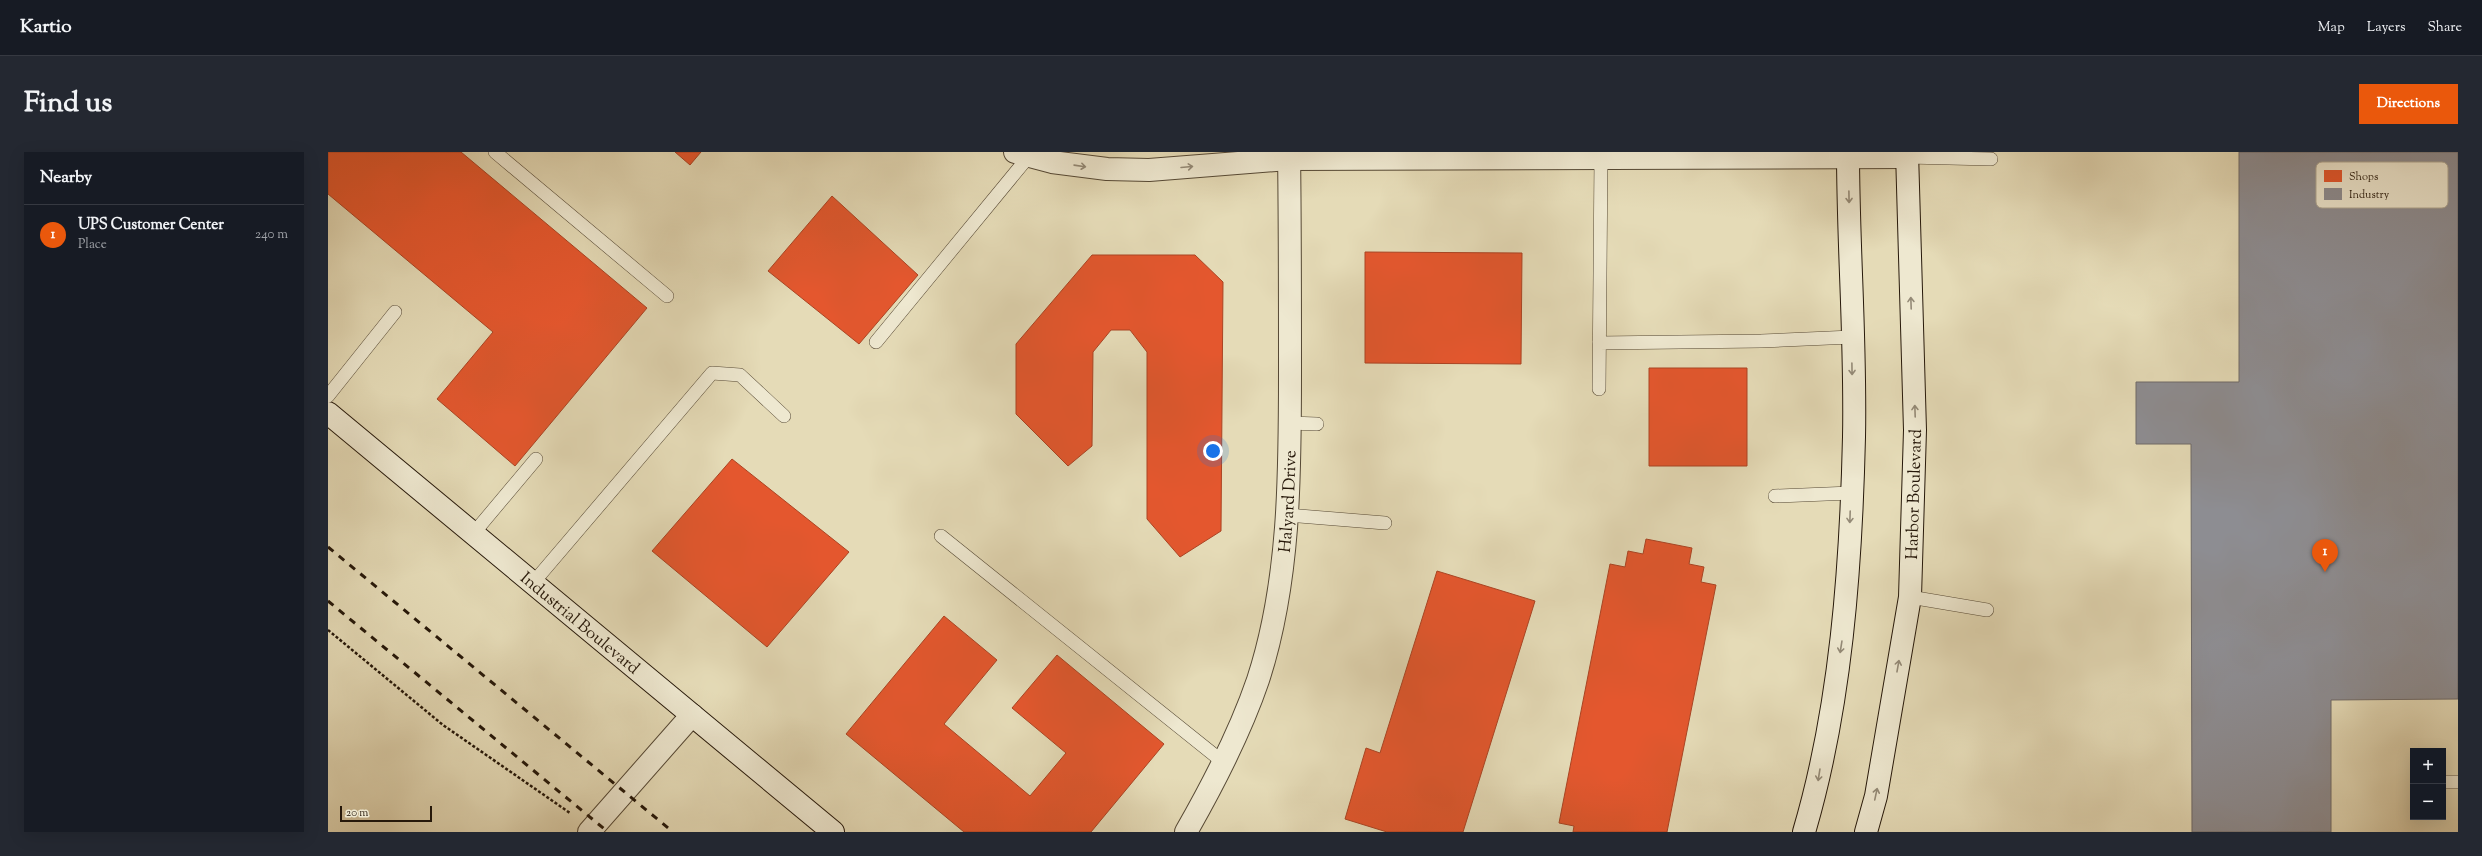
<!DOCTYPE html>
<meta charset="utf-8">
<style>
:root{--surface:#171b24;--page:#242831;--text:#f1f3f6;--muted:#9ea1a6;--line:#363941;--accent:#ea580c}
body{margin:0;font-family:"Sorts Mill Goudy",serif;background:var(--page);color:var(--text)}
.controls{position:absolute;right:12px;bottom:12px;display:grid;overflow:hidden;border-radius:0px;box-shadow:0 4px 16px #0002}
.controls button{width:36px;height:36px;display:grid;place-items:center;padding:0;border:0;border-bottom:1px solid var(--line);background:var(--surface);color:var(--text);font:20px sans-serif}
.scale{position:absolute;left:12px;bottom:10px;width:92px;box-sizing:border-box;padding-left:4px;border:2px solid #26180a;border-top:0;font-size:11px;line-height:14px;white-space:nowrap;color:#26180a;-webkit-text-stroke:3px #eee8d0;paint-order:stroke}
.you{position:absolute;left:885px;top:299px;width:14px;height:14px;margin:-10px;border:3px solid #fff;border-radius:50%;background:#1a73e8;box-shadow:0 0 0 6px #1a73e833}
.badge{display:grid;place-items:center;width:26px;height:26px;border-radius:50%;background:var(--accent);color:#fff;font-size:13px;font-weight:700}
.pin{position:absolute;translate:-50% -33px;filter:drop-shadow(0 1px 2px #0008)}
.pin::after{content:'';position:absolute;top:21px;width:14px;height:12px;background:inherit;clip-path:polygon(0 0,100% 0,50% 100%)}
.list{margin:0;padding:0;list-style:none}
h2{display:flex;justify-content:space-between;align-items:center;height:52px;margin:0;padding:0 16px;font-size:17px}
h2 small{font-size:13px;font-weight:400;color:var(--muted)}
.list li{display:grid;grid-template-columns:26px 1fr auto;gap:12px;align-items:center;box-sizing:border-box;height:60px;padding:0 16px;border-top:1px solid var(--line)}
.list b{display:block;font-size:15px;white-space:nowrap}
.list p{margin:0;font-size:13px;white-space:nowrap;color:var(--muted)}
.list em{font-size:13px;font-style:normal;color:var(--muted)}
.map{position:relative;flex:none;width:2130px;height:680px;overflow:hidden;border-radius:0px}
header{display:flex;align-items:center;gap:24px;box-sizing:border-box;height:56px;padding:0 20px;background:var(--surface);border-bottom:1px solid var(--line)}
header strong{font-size:19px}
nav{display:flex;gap:22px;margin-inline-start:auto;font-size:14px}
.intro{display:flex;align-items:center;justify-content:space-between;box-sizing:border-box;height:96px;padding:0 24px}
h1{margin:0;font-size:28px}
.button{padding:10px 18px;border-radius:0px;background:var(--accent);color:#fff;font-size:14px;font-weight:700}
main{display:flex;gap:24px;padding:0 24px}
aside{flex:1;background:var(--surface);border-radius:0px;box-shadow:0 4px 16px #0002}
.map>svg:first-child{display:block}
.shops{fill:#e4572e;stroke:#ab4423}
.industry{fill:#8d8d92;stroke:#6e6a69}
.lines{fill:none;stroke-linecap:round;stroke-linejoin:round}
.service-casing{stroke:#564935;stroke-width:14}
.minor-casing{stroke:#564935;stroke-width:24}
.secondary-casing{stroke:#26180a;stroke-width:24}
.path{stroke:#26180a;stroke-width:2.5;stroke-dasharray:3 2;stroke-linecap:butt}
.service{stroke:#eee8d0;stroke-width:13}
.minor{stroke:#eee8d0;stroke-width:22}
.secondary{stroke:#eee8d0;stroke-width:22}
.rail{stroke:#26180a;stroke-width:3;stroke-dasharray:7 7;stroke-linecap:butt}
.oneway{stroke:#948a77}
.labels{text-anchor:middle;stroke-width:4;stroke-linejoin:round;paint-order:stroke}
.street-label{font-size:17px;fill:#26180a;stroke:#eee8d0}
.key{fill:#eee8d0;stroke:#b2aa95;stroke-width:1}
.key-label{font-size:11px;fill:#26180a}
</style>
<header>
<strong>Kartio</strong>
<nav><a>Map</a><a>Layers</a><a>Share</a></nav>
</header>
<div class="intro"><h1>Find us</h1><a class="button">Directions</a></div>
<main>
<aside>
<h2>Nearby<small></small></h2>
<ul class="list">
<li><span class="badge">1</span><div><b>UPS Customer Center</b><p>Place</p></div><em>240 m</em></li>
</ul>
</aside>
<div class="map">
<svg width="2130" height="680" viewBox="0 0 2130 680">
<rect width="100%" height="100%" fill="#e5dbb7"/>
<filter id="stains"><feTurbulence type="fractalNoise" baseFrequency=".005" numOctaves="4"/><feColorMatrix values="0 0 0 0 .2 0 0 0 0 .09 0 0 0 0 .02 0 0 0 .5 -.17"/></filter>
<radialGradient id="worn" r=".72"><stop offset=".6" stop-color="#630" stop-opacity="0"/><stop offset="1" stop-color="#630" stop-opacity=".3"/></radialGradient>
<!-- shops -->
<path class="shops" d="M0,0h133l186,156 -132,158 -78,-67 56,-67 -165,-138z
M347,0h26l-11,13z
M504,44l86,79 -59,69 -91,-73z
M1037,100l157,1 -1,111 -156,-1z
M764,103h103l28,27 -2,249 -41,26 -33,-38v-167l-17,-22h-19l-18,22 -1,94 -24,20 -52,-52v-70z
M1321,216h98v98h-98z
M404,307l117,93 -82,95 -115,-96z
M1318,387l46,9 -3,16 15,3 -3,15 15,3 -49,247h-94l1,-6 -15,-3 51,-259 15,3 3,-16 15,3z
M1109,419l98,30 -72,231h-76l-42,-13 21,-71 14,5z
M616,464l53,44 -53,64 86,72 36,-43 -54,-45 45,-53 107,89 -73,88h-127l-118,-98z"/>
<!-- industry -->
<path class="industry" d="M1911,0h219v547l-127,1v132h-139l-1,-388h-55v-62h103z"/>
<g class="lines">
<!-- service casing -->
<g class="service-casing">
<path id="service" d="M167,0l172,144
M1579,5l84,2
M548,190l153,-186
M1271,191l162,-2 91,-4
M1271,237l2,-231
M0,244l67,-84
M962,271l27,1
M1447,344l76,-3
M959,363l98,8
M145,382l63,-75
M613,384l282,226
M205,431l179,-210 28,2 44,41
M1582,445l77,13
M2115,630h15"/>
</g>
<!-- minor casing -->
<g class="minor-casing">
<g id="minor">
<path d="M687,0l37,10 55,7 42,1 140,-11 618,-2"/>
<path d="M261,680l103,-117"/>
<path id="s1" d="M858,680c28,-49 54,-99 72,-152 33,-101 32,-212 32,-317 0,-70 0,-141 -1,-211"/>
</g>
</g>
<!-- secondary casing -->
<g class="secondary-casing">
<g id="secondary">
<path id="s2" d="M0,261l505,419"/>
<path d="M1476,680c37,-125 47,-264 50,-395 2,-95 -6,-190 -6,-285"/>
<path id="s3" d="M1538,680l10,-36 34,-199 5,-167 -8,-278"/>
</g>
</g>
<!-- path -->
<path class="path" d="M0,478l115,95 127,88"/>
<!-- service -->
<use href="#service" class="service"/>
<!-- minor -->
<use href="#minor" class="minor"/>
<!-- secondary -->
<use href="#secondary" class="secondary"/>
<!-- rail -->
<path class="rail" d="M0,395l345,285
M0,449l280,231"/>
</g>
<!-- one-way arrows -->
<defs><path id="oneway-shaft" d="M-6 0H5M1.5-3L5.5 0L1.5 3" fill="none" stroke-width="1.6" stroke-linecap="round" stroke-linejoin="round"/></defs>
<g class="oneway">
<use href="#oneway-shaft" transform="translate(752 14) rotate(8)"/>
<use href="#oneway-shaft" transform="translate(859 15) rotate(-5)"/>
<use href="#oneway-shaft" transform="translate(1521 45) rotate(89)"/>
<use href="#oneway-shaft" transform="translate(1583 151) rotate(-92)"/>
<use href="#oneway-shaft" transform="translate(1524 217) rotate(89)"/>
<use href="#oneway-shaft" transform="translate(1587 259) rotate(-92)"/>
<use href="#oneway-shaft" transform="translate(1522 365) rotate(92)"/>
<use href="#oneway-shaft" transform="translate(1513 495) rotate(99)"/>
<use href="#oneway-shaft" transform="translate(1570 514) rotate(-80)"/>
<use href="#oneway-shaft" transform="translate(1491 623) rotate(99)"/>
<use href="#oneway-shaft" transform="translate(1548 642) rotate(-78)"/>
</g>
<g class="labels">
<!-- street labels -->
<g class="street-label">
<text dy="6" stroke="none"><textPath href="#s3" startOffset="342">Harbor Boulevard</textPath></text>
<text dy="6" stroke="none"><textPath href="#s1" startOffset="350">Halyard Drive</textPath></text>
<text dy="6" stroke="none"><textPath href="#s2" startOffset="328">Industrial Boulevard</textPath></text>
</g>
</g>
<!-- legend -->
<rect x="1988" y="10" width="132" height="46" rx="6" class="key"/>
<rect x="1996" y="18" width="18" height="12" fill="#e4572e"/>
<rect x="1996" y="36" width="18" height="12" fill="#8d8d92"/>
<g class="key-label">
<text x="2021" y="28">Shops</text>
<text x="2021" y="46">Industry</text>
</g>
<rect width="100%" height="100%" filter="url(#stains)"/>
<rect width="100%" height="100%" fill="url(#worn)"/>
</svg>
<div class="controls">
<button>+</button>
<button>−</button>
</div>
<div class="scale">20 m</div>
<div class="you"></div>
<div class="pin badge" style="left:1997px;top:420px">1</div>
</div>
</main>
